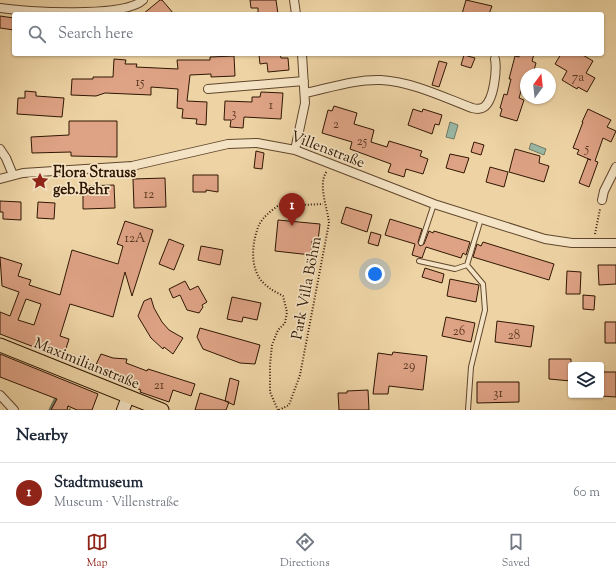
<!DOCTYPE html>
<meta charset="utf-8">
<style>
:root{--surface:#fff;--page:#f2f2f3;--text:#1f2937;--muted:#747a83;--line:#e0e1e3;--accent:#8f2418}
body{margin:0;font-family:"Sorts Mill Goudy",serif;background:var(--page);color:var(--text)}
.controls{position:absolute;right:12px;bottom:12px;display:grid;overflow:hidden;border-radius:4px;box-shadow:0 1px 3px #0004}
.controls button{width:36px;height:36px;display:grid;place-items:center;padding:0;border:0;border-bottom:1px solid var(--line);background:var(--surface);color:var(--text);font:20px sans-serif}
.compass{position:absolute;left:520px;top:68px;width:36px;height:36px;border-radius:50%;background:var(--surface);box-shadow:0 1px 3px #0004;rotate:15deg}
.you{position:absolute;left:375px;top:274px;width:14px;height:14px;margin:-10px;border:3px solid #fff;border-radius:50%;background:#1a73e8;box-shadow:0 0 0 6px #1a73e833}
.badge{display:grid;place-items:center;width:26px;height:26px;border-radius:50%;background:var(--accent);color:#fff;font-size:13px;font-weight:700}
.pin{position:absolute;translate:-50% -33px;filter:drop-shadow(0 1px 2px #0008)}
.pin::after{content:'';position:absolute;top:21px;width:14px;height:12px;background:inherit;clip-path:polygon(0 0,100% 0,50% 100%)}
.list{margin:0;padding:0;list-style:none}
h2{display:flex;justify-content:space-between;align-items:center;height:52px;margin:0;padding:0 16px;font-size:17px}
h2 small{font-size:13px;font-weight:400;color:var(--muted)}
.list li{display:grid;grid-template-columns:26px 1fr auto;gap:12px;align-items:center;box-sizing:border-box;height:60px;padding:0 16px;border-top:1px solid var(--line)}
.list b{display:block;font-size:15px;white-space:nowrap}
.list p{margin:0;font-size:13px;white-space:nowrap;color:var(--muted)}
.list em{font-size:13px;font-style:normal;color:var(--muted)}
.icon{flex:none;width:22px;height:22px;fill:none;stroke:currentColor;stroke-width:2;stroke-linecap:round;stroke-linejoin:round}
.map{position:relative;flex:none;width:616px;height:410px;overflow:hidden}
.search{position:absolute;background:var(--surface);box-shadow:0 1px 3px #0004;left:12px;right:12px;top:12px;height:44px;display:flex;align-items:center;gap:10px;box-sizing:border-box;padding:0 14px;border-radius:4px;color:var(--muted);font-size:15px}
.sheet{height:112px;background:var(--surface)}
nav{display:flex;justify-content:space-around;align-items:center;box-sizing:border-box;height:56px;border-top:1px solid var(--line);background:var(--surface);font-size:11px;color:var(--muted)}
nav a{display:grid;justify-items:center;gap:2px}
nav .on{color:var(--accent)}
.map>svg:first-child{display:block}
.water{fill:#99b8a5;stroke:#6f7864}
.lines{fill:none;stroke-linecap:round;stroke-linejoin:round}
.stream{stroke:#6f7864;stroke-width:3}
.building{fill:#dea385;stroke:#301703;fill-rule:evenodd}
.service-casing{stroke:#60462c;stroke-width:6}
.minor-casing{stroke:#60462c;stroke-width:10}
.secondary-casing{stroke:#301703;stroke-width:14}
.primary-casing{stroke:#301703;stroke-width:15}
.path{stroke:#301703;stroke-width:2;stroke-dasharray:1 2;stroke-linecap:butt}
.service{stroke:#f4e3c4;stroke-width:4}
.minor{stroke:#f4e3c4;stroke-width:8}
.secondary{stroke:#f4e3c4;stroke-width:12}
.primary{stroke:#eed4a5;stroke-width:13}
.labels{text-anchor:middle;stroke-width:3.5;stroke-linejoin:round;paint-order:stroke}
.number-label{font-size:13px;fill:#5c3a24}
.street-label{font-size:15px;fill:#301703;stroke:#f4e3c4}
.poi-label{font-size:15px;font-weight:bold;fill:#301703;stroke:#f4e3c4;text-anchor:start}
</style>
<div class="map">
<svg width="616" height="410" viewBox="0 0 616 410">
<rect width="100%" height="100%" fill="#eed4a5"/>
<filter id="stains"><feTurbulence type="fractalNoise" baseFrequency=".005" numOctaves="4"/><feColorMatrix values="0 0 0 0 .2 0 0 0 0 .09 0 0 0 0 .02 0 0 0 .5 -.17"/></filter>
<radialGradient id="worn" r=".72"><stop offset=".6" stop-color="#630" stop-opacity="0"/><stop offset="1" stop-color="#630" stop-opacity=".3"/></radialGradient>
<!-- water -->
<path class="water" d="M450,122l8,3 -4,14 -8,-2z
M531,143l15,6 -2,6 -15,-6z"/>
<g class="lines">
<!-- stream -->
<path class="stream" d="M50,410l7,-14"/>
</g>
<!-- building -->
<path class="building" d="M160,0h2l12,14h-31z
M250,0h26l2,14h-20v-6h-7z
M466,0l26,6 -3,8h-27z
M0,16l14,2v12l-14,-2z
M280,54l1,4h7l1,12 -21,2 -1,-9 -7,1 -1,-9z
M520,54h14l-2,7 4,2 -3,11h-7v8l-2,-1 -5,17 5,2 -7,21 -17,-5 2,-7 -2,-1 4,-14 3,1 4,-16h-2l6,-23 4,1z
M561,54h20l12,7 -7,12 9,5 -8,14 -9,-5 -1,2 -15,-9 5,-9 -12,-7z
M464,55l11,3 -4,10 -10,-3z
M234,56l1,20 -24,1v-3l-21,1 -3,26 20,1 -1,23 -10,-1 1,-5 -15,-1 1,-9 -6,-1 1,-19 -27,-2v8l-46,-2 -9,3 -25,-1 1,-16h21v-2h20l1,-18 12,1 -1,4h12l-1,3 42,2 -1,-9h33v-3z
M439,61l8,2 -8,24 -7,-2z
M25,91l11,1v4l28,2 -2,19 -45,-3 1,-16h7z
M261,92l22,1 -2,26 -37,-2 -1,11 -13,-1 1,-7h-7l1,-19 27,1v-5h8z
M334,106l23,7 -3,11 20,6 -3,12 16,5 2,-6 33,10 -2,5 8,3 -5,15 -17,-5 -2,8 -16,-5 3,-8 -41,-15 2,-7 -30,-9 6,-23 4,1z
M413,109l9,3 1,-3 19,6 -3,10 -4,-1 -3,10 -24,-9z
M588,109l23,11 -4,7 9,4 -5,11 -8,-4 -8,23 3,1 -9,25 -10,-4 9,-24 3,1 -14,-6 2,-4 -6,-2 10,-26h-1z
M69,121h48v36l-46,-1v-4l-39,1 -1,-16 38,-2z
M474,142l10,3 -3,10 -10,-3z
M515,149l25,7 -1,7 10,3 -5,16 -35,-10z
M256,151l8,2 -2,16 -8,-1z
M450,154l19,4 -5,15 -18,-5z
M490,167l18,5 -4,15 -18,-5z
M193,175h25v17l-12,-2v2h-13z
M165,178l1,29 -32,1 -1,-29z
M114,185l1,23 -32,1v-23z
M0,201l21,1v18l-18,-1v-7h-3z
M38,202l17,1 -1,16 -17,-1z
M346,207l26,8 -5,17 -26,-9z
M390,219l32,10 -4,13 2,4 4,-2 5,-13 4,2 1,-2 36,11 -4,13 -3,-2 -2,5 -35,-11 -4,11 -10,-3 3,-11 -30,-9z
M278,220l42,4 -2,17h-6l-1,14 -36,-4z
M125,221l28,9 -21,66 -7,-24 -12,45 -43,-13 -10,32 9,3 -6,19 -63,-24v-22l10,4 9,-24 -17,-6 -2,-29 22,7 -4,12 13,4 -2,5 31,10 12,-45 46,14 5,-18 -6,-2zM26,299l15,5 -7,21 -16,-5z
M371,232l10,3 -3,11 -10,-3z
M169,239l15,6 -10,25 -15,-6z
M483,242l71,22 -5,16 -76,-23 4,-13 4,2z
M201,246l22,4 -3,15 -22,-5z
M598,265h18v19l-17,1z
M425,268l19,6 -2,9 -20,-6z
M567,271l14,1 -1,22h-14z
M450,279l29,6 -3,17 -29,-6z
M185,281l5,9 8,-4 9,16 -5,3 1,2 -4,6 -12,-3 -7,-15 -7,3 -4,-9z
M583,295l12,1 -1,14 -11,-1z
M232,297l29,6 -4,17 -14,-3 -1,5 -15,-3z
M151,298l3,10 8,14 7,8 14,8 -10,16 -9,-7 -1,2 -12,-11 -12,-20 -1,-2 6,-15z
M446,317l29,6 -4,19 -29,-6z
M497,321l37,5 -3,21 -36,-5z
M605,322h11v21h-11z
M200,328l60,17 -5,19 -15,-1 -37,-14 -6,-12z
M393,352l34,4 -4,34 -34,-4 -1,8h-15l5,-41 14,2z
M0,354l98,40 -6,16h-15l-9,-4 -1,4h-16l6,-11 -57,-22z
M101,354l12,4 14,1 -1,4 21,8 1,-2 47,15 -4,12 -18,-6 -4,12 -29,-10 1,-2 -48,-19z
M549,359h22v22l-22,-2z
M601,372h15v25l-15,-1z
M230,378l9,3 -5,24 -9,-4z
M477,382h42v20l-42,1z
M368,390l1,20h-30l-1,-17h9v-2z
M200,393l29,9 -3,8h-31z"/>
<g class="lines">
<!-- service casing -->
<g class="service-casing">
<path id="service" d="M421,243l13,-39
M419,261l36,8 12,-4
M468,410l3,-43 14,-57 -2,-26 -16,-19 14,-46"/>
</g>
<!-- minor casing -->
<g class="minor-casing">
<path id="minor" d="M294,0l2,14
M0,8c26,4 125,10 143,-8
M208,89l96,-8
M305,93c24,-5 51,-14 76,-13 32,2 62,17 91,28 4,1 8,2 12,-1 10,-7 13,-37 11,-48
M0,149l6,9 7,17
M295,150l10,-47 -3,-49
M0,179l23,-6 109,-7 96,-22 29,-1 38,7 139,54 111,35 27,4h44
M602,200l2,-9 12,-24
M0,395l14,15"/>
</g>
<!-- secondary casing -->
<g class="secondary-casing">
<path id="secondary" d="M123,410l5,-13"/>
</g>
<!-- primary casing -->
<g class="primary-casing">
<path id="primary" d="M0,345l162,65"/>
</g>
<!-- path -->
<path class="path" d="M595,234l5,-25
M68,406l2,4
M278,410l-8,-18v-27l2,-20 6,-15 7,-7 2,-11 -4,-16c-5,-3 -12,-6 -16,-10 -18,-13 -16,-42 -8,-61 4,-9 16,-17 24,-23l19,3 21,-1
M279,410l10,-5 11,-30 29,-152c-1,-14 -12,-39 -2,-52"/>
<!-- service -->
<use href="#service" class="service"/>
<!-- minor -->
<use href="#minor" class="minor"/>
<!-- secondary -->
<use href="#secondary" class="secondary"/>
<!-- primary -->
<use href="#primary" class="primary"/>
</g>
<!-- icons -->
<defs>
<g id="sight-bare" transform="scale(1.38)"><path d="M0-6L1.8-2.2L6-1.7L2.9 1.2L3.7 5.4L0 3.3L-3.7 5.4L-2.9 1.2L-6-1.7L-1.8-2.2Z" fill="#8f2418" stroke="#f4e3c4" stroke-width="2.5" paint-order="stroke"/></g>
</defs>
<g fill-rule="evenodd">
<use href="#sight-bare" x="40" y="181"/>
</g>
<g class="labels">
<!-- number labels -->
<g class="number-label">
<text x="578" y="81">7a</text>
<text x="140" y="86">15</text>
<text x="271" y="109">1</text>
<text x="234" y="117">3</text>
<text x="336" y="128">2</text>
<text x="362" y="145">25</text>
<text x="587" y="152">5</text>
<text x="149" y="198">12</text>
<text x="135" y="242">12A</text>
<text x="459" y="335">26</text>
<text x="514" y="339">28</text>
<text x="409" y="369">29</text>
<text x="159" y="389">21</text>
<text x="498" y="397">31</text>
</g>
<!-- street labels -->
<g class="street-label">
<text transform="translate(328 149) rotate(21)" y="5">Villenstraße</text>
<text transform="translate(306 288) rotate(-79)" y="5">Park Villa Böhm</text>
<text transform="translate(87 363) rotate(22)" y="5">Maximilianstraße</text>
</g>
<!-- poi labels -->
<g class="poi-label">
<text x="53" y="177">Flora Strauss<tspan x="53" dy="17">geb.Behr</tspan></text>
</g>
</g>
<rect width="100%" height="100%" filter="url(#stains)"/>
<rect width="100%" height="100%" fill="url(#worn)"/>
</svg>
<div class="controls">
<button><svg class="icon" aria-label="layers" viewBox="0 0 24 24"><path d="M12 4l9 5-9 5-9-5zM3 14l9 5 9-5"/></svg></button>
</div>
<svg class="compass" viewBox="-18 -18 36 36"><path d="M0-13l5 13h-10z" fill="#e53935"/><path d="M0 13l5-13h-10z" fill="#747a83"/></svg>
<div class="you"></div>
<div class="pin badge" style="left:292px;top:226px">1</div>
<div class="search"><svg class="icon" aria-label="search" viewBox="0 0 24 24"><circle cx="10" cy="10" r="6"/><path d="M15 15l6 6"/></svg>Search here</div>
</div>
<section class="sheet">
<h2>Nearby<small></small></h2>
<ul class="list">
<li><span class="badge">1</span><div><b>Stadtmuseum</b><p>Museum · Villenstraße</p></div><em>60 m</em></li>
</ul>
</section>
<nav>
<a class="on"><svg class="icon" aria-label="map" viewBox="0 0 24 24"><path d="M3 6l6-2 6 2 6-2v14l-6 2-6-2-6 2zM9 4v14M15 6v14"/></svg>Map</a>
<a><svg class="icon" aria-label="directions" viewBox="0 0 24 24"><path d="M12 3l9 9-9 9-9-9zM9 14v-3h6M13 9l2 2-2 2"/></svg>Directions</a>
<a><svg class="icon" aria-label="saved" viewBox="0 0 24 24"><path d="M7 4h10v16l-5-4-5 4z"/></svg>Saved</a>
</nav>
